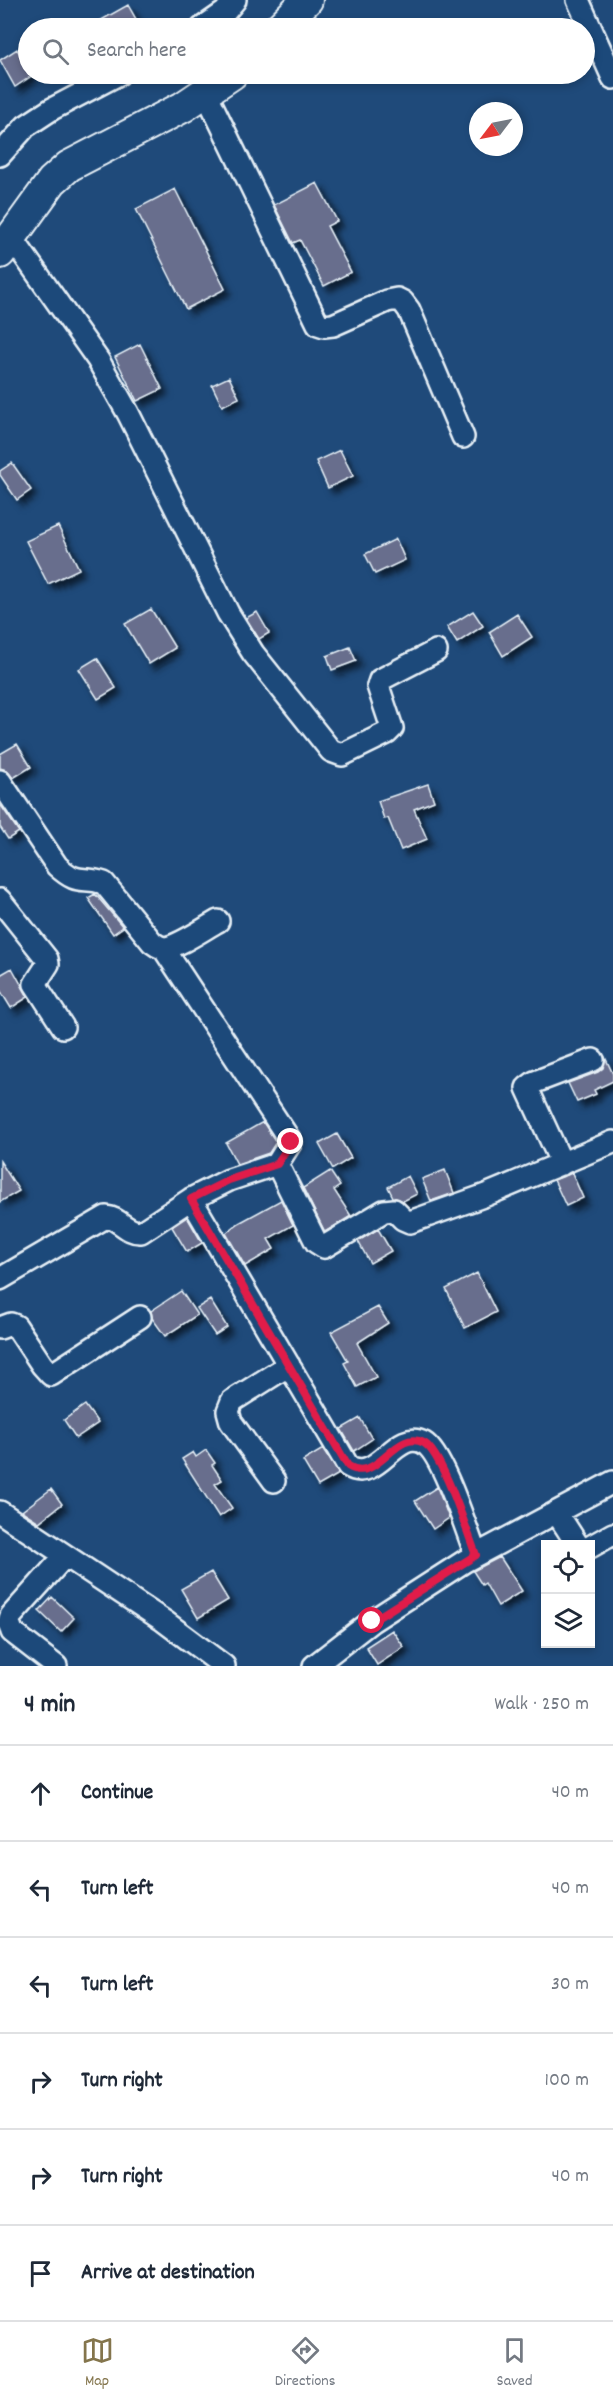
<!DOCTYPE html>
<meta charset="utf-8">
<style>
:root{--surface:#fff;--page:#f2f2f3;--text:#1f2937;--muted:#747a83;--line:#e0e1e3;--accent:#84754c}
body{margin:0;font-family:Dekko,sans-serif;background:var(--page);color:var(--text)}
.controls{position:absolute;right:18px;bottom:18px;display:grid;overflow:hidden;border-radius:0px;box-shadow:0 3px 9px #0003}
.controls button{width:54px;height:54px;display:grid;place-items:center;padding:0;border:0;border-bottom:2px solid var(--line);background:var(--surface);color:var(--text);font:30px sans-serif}
.compass{position:absolute;left:469px;top:102px;width:54px;height:54px;border-radius:50%;background:var(--surface);box-shadow:0 3px 9px #0003;rotate:238deg}
.stop{position:absolute;width:18px;height:18px;margin:-14px;border:4px solid #e11d48;border-radius:50%;background:#fff}
.stop.end{background:#e11d48;border-color:#fff;box-shadow:0 2px 6px #0008}
.list{margin:0;padding:0;list-style:none}
h2{display:flex;justify-content:space-between;align-items:center;height:78px;margin:0;padding:0 24px;font-size:26px}
h2 small{font-size:20px;font-weight:400;color:var(--muted)}
.list li{display:grid;grid-template-columns:39px 1fr auto;gap:18px;align-items:center;box-sizing:border-box;height:96px;padding:0 24px;border-top:2px solid var(--line)}
.list b{display:block;font-size:22px;white-space:nowrap}
.list em{font-size:20px;font-style:normal;color:var(--muted)}
.icon{flex:none;width:33px;height:33px;fill:none;stroke:currentColor;stroke-width:2;stroke-linecap:round;stroke-linejoin:round}
.map{position:relative;flex:none;width:613px;height:1666px;overflow:hidden}
.search{position:absolute;background:var(--surface);box-shadow:0 3px 9px #0003;left:18px;right:18px;top:18px;height:66px;display:flex;align-items:center;gap:15px;box-sizing:border-box;padding:0 21px;border-radius:33px;color:var(--muted);font-size:22px}
.sheet{height:654px;background:var(--surface)}
nav{display:flex;justify-content:space-around;align-items:center;box-sizing:border-box;height:84px;border-top:2px solid var(--line);background:var(--surface);font-size:16px;color:var(--muted)}
nav a{display:grid;justify-items:center;gap:3px}
nav .on{color:var(--accent)}
.map>svg:first-child{display:block}
.building{fill:#676e8d;stroke:#e8f1f8;stroke-width:1.5;filter:url(#shadow)}
.lines{fill:none;stroke-linecap:round;stroke-linejoin:round}
.minor-casing{stroke:#e8f1f8;stroke-width:26}
.secondary-casing{stroke:#e8f1f8;stroke-width:34}
.minor{stroke:#1f4a7a;stroke-width:21}
.secondary{stroke:#1f4a7a;stroke-width:30}
.route{stroke:#e11d48;stroke-width:8}
</style>
<div class="map">
<svg width="613" height="1666" viewBox="0 0 613 1666">
<defs>
<filter id="shadow"><feDropShadow dx="5.5" dy="5.5" stdDeviation="3" flood-color="#0009"/></filter>
</defs>
<rect width="100%" height="100%" fill="#1f4a7a"/>
<filter id="ink" filterUnits="userSpaceOnUse"><feTurbulence type="fractalNoise" baseFrequency=".0167" numOctaves="2"/><feDisplacementMap in="SourceGraphic" scale="12" xChannelSelector="R" yChannelSelector="G"/><feConvolveMatrix kernelMatrix="1 2 1 2 8 2 1 2 1" color-interpolation-filters="sRGB"/></filter>
<g filter="url(#ink)">
<!-- building -->
<path class="building" d="M128,5l13,23h-54z
M17,49l11,19v6l5,1 -18,12 -15,-27z
M317,183l20,38 -10,5 24,46 -27,14 -24,-46 -7,3 -19,-38z
M175,189l50,100 -39,20 -50,-100z
M140,344l22,45 -25,12 -22,-44z
M229,377l10,21 -17,8 -10,-21z
M340,450l13,26 -25,12 -12,-27z
M12,463l19,27 -14,10 -17,-25v-4z
M58,526l21,43 -31,15 -22,-43z
M396,539l9,21 -30,14 -10,-20z
M151,609l24,39 -26,16 -24,-40z
M473,611l10,15 -26,17 -10,-16z
M257,612l12,21 -10,6 -13,-21z
M517,614l15,23 -29,19 -14,-24z
M350,647l6,14 -24,9 -5,-14z
M97,658l19,30 -18,11 -19,-30z
M17,744l14,23 -18,11 -7,-8 -6,-2v-14z
M428,784l6,17 -20,8 13,30 -26,11 -13,-32 -4,1 -6,-18z
M0,804l19,28 -11,7 -8,-12z
M95,894l28,33 -10,7 -25,-36z
M12,968l16,29 -17,11 -11,-18v-15z
M605,1057l8,17v7l-19,9 2,4 -19,8 -9,-19 30,-11 5,-4z
M263,1122l13,20 -7,11 -32,11 -11,-21z
M337,1134l14,24 -18,11 -14,-25z
M0,1161l19,30 -19,11z
M445,1170l9,23 -23,8 -9,-22z
M330,1171l10,15 -6,4 17,26 -26,16 -22,-44z
M572,1173l11,25 -17,8 -12,-26z
M408,1176l9,18 -14,7 -10,-4 -5,-10z
M281,1200l12,25 -25,14 6,10 -29,17 -19,-33 13,-10z
M187,1217l15,26 -15,9 -15,-25z
M378,1229l13,22 -21,12 -12,-22z
M477,1273l19,39 -31,16 -19,-39z
M181,1291l16,24 -32,21 -13,-18 -1,-7z
M210,1300l17,27 -12,8 -18,-27z
M378,1307l10,16 -31,20 19,34 -19,10 -13,-24 4,-2 -17,-29z
M85,1405l13,18 -22,15 -12,-18z
M360,1418l12,21 -18,12 -13,-22z
M323,1449l16,25 -21,12 -15,-25z
M206,1450l9,13 -3,2 10,15 -7,4 17,24 -13,9 -37,-58 11,-7 3,5z
M437,1487l12,31 -16,11 -18,-28z
M51,1489l11,15 -23,18 -17,-11z
M500,1557l22,34 -24,15 -13,-23 -3,2 -9,-14z
M211,1572l17,28 -30,18 -17,-29z
M52,1597l22,21 -13,14 -22,-21z
M392,1630l12,17 -27,18 -11,-18z"/>
<g class="lines">
<!-- minor casing -->
<g class="minor-casing">
<path id="minor" d="M578,0l35,78
M202,28l23,-16 10,-12
M206,93l112,231 6,2 9,-1 54,-24 10,-2 6,3 6,8 54,127
M0,155l26,-29 26,-17 67,-35
M12,238l86,122 30,53 100,200 25,40 78,98 11,4 45,-22 5,-5 -14,-42 2,-6 56,-29
M0,781l57,85c23,21 24,9 47,17l48,59c4,3 7,6 13,6 14,-2 40,-20 53,-27
M0,900l47,59 1,5 -13,20 28,43
M166,948l-2,1 127,193 -14,22
M562,1164l-35,-76 8,-6 58,-22
M191,1199l157,267c30,19 47,-39 76,-23 19,11 43,89 52,112
M0,1279l106,-62c14,1 20,16 35,15l50,-33 38,-19 48,-16 39,78 8,5 60,-36 10,-1 9,9 7,3 76,-27 127,-53
M0,1328l11,-4 5,2 26,39 9,10 89,-58
M274,1481l-43,-59 -3,-11 4,-10 57,-36
M0,1512l164,109 60,45
M557,1513l20,31
M590,1547l23,-13
M56,1666l-44,-34 -3,-10 2,-6 53,-59
M314,1666l58,-45 93,-60 148,-79"/>
</g>
<!-- secondary casing -->
<g class="secondary-casing">
<path id="secondary" d="M279,28l28,-28
M0,253l52,-72 17,-15 114,-59 49,-33"/>
</g>
<!-- minor -->
<use href="#minor" class="minor"/>
<!-- secondary -->
<use href="#secondary" class="secondary"/>
</g>
</g>
<g class="lines" filter="url(#ink)">
<!-- route -->
<path class="route" d="M291,1142l-14,22 -48,16 -38,19 157,267c30,19 47,-39 76,-23 19,11 43,89 52,112l-104,66"/>
</g>
</svg>
<div class="controls">
<button><svg class="icon" aria-label="locate" viewBox="0 0 24 24"><circle cx="12" cy="12" r="6"/><path d="M12 2v4M12 18v4M2 12h4M18 12h4"/></svg></button>
<button><svg class="icon" aria-label="layers" viewBox="0 0 24 24"><path d="M12 4l9 5-9 5-9-5zM3 14l9 5 9-5"/></svg></button>
</div>
<svg class="compass" viewBox="-18 -18 36 36"><path d="M0-13l5 13h-10z" fill="#e53935"/><path d="M0 13l5-13h-10z" fill="#747a83"/></svg>
<div class="stop" style="left:372px;top:1621px"></div>
<div class="stop end" style="left:291px;top:1142px"></div>
<div class="search"><svg class="icon" aria-label="search" viewBox="0 0 24 24"><circle cx="10" cy="10" r="6"/><path d="M15 15l6 6"/></svg>Search here</div>
</div>
<section class="sheet">
<h2>4 min<small>Walk · 250 m</small></h2>
<ul class="list">
<li><svg class="icon" aria-label="ahead" viewBox="0 0 24 24"><path d="M12 20V5M6 11l6-6 6 6"/></svg><div><b>Continue</b></div><em>40 m</em></li>
<li><svg class="icon" aria-label="left" viewBox="0 0 24 24"><path d="M17 20v-9H6M10 6l-5 5 5 5"/></svg><div><b>Turn left</b></div><em>40 m</em></li>
<li><svg class="icon" aria-label="left" viewBox="0 0 24 24"><path d="M17 20v-9H6M10 6l-5 5 5 5"/></svg><div><b>Turn left</b></div><em>30 m</em></li>
<li><svg class="icon" aria-label="right" viewBox="0 0 24 24"><path d="M7 20v-9h11M14 6l5 5-5 5"/></svg><div><b>Turn right</b></div><em>100 m</em></li>
<li><svg class="icon" aria-label="right" viewBox="0 0 24 24"><path d="M7 20v-9h11M14 6l5 5-5 5"/></svg><div><b>Turn right</b></div><em>40 m</em></li>
<li><svg class="icon" aria-label="arrive" viewBox="0 0 24 24"><path d="M6 21V4h12l-3 4 3 4H6"/></svg><div><b>Arrive at destination</b></div></li>
</ul>
</section>
<nav>
<a class="on"><svg class="icon" aria-label="map" viewBox="0 0 24 24"><path d="M3 6l6-2 6 2 6-2v14l-6 2-6-2-6 2zM9 4v14M15 6v14"/></svg>Map</a>
<a><svg class="icon" aria-label="directions" viewBox="0 0 24 24"><path d="M12 3l9 9-9 9-9-9zM9 14v-3h6M13 9l2 2-2 2"/></svg>Directions</a>
<a><svg class="icon" aria-label="saved" viewBox="0 0 24 24"><path d="M7 4h10v16l-5-4-5 4z"/></svg>Saved</a>
</nav>
